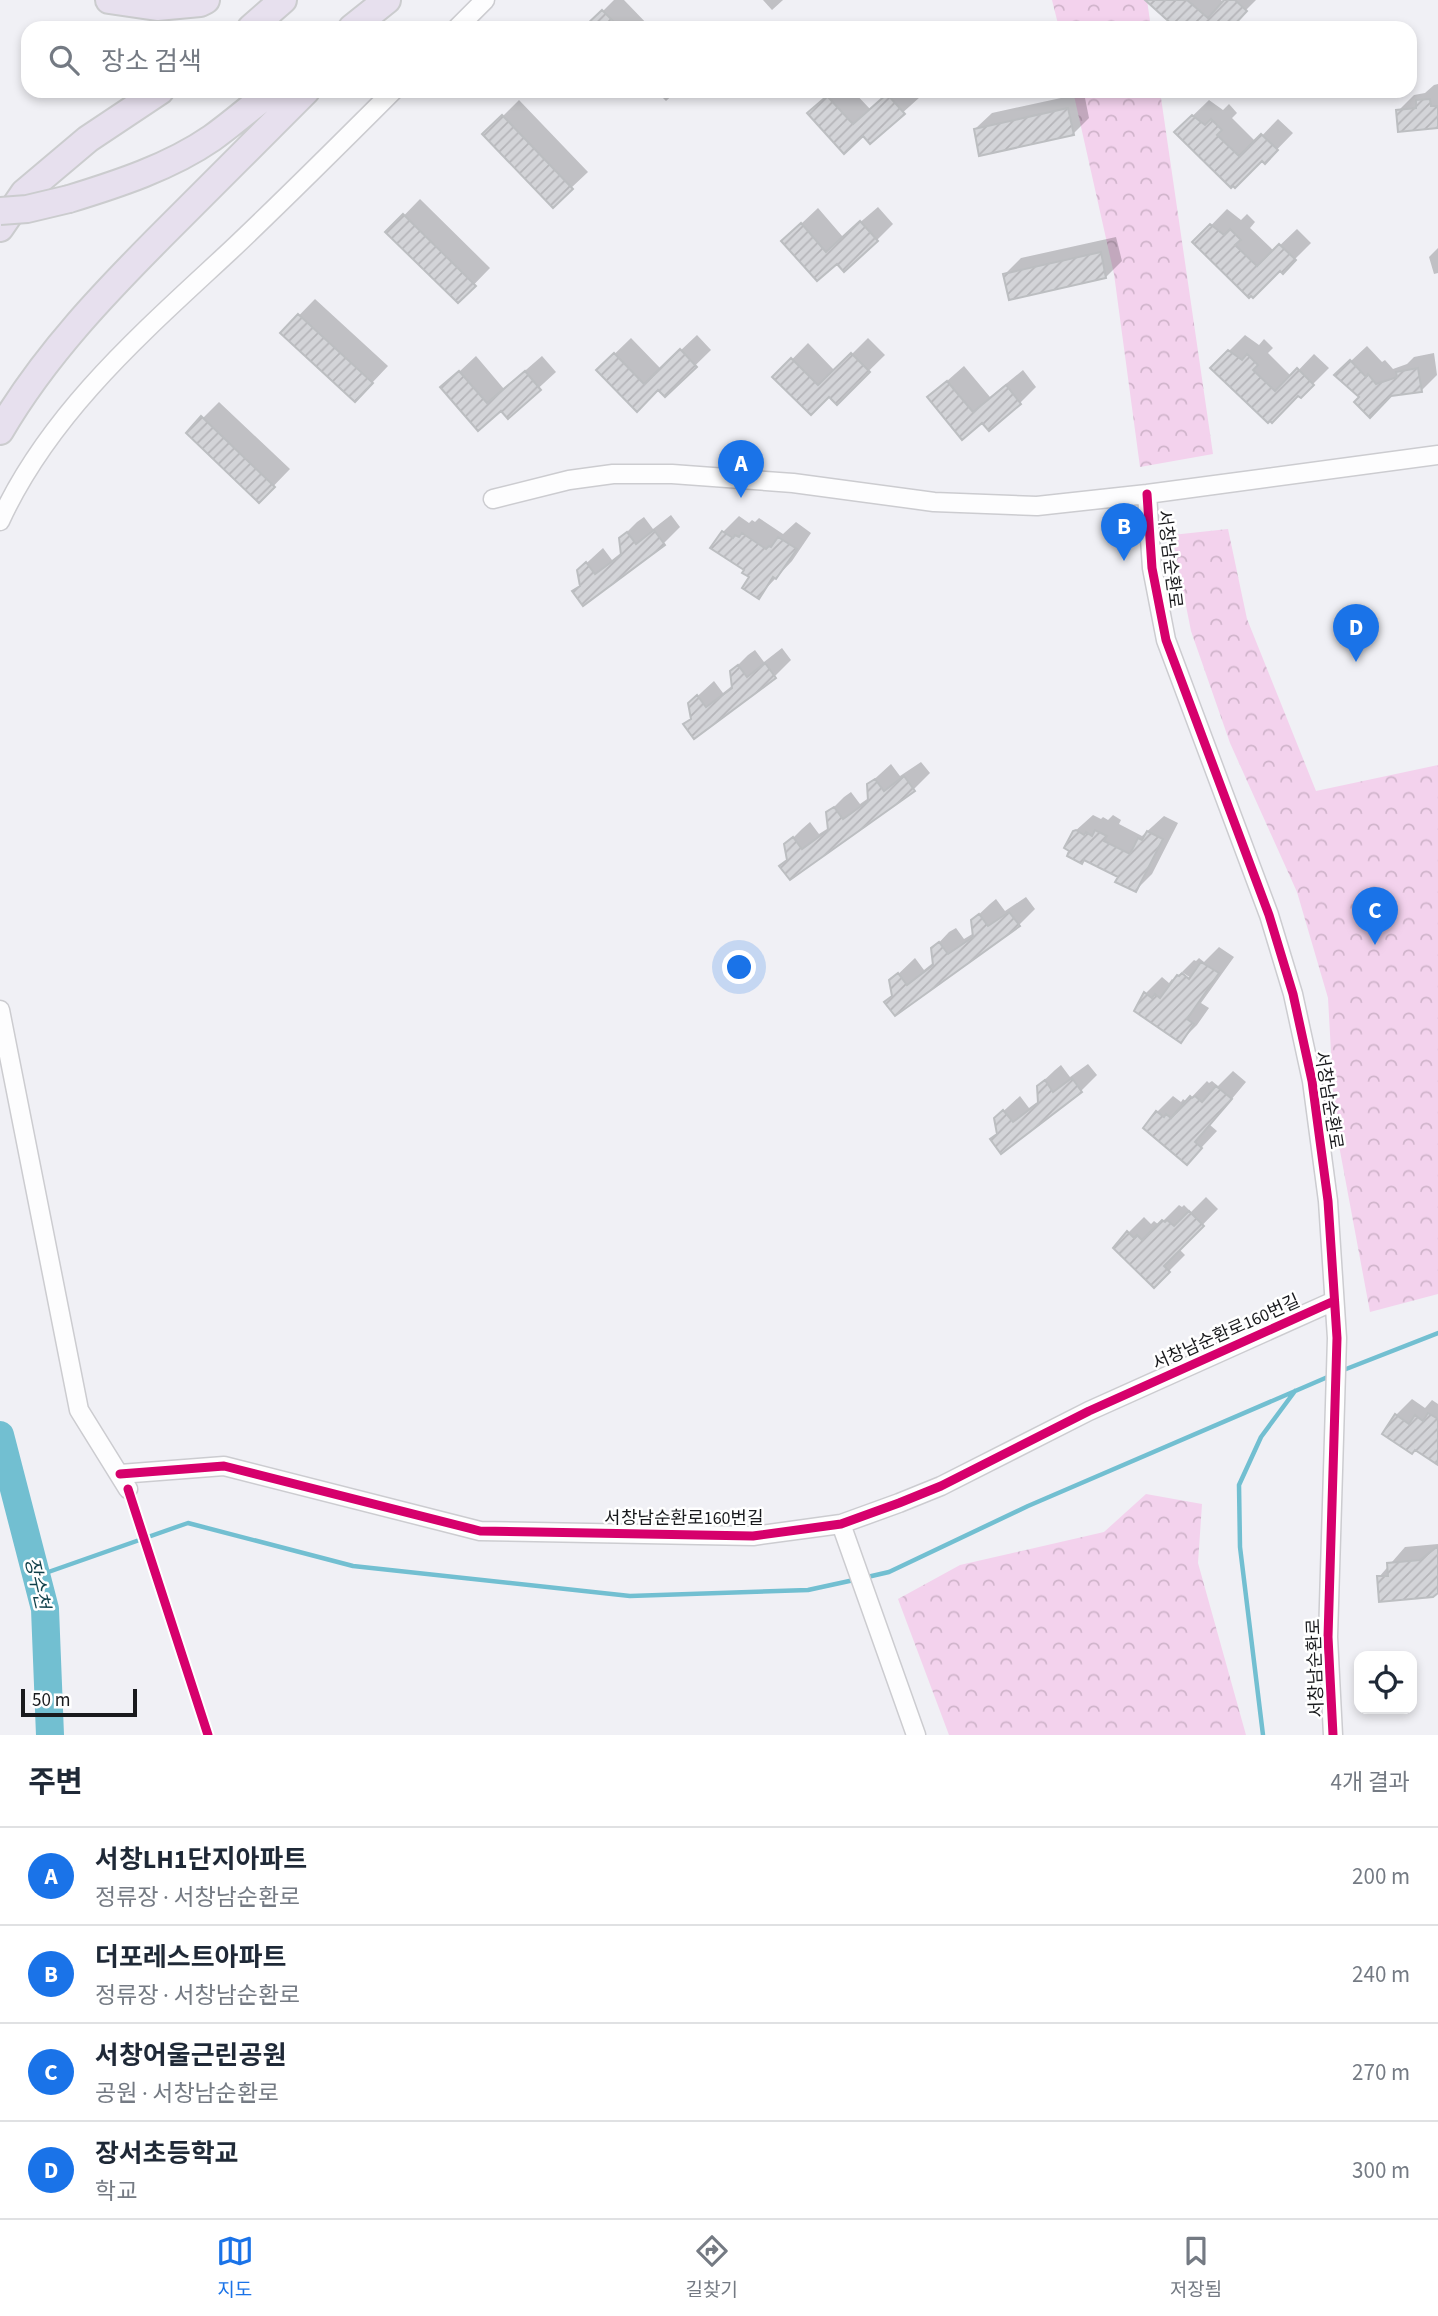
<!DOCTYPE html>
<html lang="ko">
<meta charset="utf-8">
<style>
:root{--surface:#fff;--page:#f6f6f7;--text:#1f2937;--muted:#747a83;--line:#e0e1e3;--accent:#1a73e8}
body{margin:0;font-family:"Source Sans 3","Noto Sans KR",sans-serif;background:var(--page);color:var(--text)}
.controls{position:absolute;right:21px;bottom:21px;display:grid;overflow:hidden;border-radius:14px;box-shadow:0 4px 10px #0003}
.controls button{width:63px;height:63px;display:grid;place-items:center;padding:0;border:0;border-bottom:2px solid var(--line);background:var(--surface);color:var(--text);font:35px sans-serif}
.scale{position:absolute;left:21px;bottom:18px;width:116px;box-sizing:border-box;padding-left:7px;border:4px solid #191a1d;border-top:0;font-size:19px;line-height:24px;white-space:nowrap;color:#191a1d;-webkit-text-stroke:5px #fff;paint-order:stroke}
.you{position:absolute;left:740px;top:968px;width:24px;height:24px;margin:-18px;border:5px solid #fff;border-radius:50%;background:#1a73e8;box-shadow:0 0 0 10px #1a73e833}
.badge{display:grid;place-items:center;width:46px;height:46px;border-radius:50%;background:var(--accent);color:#fff;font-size:23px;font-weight:700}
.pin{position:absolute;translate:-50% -58px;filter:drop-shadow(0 2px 4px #0008)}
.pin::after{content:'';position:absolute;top:37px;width:24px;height:21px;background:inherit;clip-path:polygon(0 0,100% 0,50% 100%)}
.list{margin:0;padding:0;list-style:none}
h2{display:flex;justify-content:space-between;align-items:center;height:91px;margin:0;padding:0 28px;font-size:30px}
h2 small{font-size:23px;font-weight:400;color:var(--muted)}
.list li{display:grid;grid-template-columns:46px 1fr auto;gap:21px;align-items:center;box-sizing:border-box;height:98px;padding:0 28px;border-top:2px solid var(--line)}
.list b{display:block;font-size:26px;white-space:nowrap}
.list p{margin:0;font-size:23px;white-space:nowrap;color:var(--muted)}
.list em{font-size:23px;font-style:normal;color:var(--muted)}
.icon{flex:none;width:38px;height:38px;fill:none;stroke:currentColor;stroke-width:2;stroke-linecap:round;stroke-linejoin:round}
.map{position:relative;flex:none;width:1438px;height:1735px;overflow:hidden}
.search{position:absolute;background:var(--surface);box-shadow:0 4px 10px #0003;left:21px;right:21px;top:21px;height:77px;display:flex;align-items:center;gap:18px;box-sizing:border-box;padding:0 24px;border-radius:21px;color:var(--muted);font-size:26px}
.sheet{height:483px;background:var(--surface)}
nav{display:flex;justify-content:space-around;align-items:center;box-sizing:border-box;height:98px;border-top:2px solid var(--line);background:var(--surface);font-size:19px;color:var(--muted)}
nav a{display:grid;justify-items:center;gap:4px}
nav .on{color:var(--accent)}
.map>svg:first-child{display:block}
.forest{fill:url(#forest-crowns)}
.shadow{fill:#0003}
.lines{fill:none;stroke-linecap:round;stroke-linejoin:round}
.stream{stroke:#72bfd1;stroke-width:4.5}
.river{stroke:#72bfd1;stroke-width:28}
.building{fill:url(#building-hatch);stroke:#bcbec1;stroke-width:2}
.minor-casing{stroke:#ccccd0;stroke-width:21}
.highway-casing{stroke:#cbccce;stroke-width:30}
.minor{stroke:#fdfdfe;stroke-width:18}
.highway{stroke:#e7e0ee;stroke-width:26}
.highway-bridge-casing{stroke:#cbccce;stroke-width:30;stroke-linecap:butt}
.highway-bridge{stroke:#e7e0ee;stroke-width:26}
.cycleway-casing{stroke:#fff;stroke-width:13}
.cycleway{stroke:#d6006c;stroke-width:9}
.labels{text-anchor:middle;stroke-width:5;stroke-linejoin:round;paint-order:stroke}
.street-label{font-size:18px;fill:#191a1d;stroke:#fff}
.water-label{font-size:19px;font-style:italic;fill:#0e3f49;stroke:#fff}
</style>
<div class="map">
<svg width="1438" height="1735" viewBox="0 0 1438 1735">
<defs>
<pattern id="forest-crowns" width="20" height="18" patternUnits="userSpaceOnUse" patternTransform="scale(1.75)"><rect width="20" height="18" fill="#f3d2ed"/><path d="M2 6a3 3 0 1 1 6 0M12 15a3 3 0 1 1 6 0" fill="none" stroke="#d0b4cb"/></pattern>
<pattern id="building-hatch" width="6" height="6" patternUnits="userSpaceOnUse" patternTransform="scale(1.75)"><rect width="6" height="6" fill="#d3d4d8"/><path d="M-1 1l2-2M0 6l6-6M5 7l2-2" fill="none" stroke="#b5b5b9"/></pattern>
</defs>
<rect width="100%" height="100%" fill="#f0f0f5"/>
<!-- forest -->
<path class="forest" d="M1052,0h95l4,28h-92z
M1073,91h87l53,363 -73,13 -26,-193z
M1228,529l19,90 69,172 122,-26v529l-68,18 -35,-188 -7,-126 -31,-106 -67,-149 -39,-112 -19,-96z
M1146,1494l56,10 -4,59 48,172h-297l-51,-136 62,-34 144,-33z"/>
<!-- shadow -->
<path class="shadow" d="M614,0h10l27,28h-56l-4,-5z
M763,0h20l-11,10z
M1148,0h73l3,3 3,-3h29l-22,22 -2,-2 -7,8h-46z
M1438,84v42l-40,-15 16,-16 11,-2 9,-8z
M656,91h21l-11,10z
M833,91h20l17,18 20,-18h25l5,6 -50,45 -6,-8 -54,-21z
M1084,93l5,25 -16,16 -98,-5 17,-16z
M519,100l69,72 -35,33 -68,-71z
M1209,100l14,10 6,-6 8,9 -5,5 24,24 22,-23 15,14 -28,29 -3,-3 -27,27 -59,-54z
M420,199l70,69 -32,33 -70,-69z
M878,207l15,17 -16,16 -40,22 -54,-21 35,-33 25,29z
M1227,209l14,11 6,-6 8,8 -5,6 24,23 23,-22 14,14 -28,28 -3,-3 -27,27 -58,-53z
M1116,237l6,24 -16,16 -101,-3 16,-16z
M1438,248v25l-4,1 -5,-17z
M315,299l73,67 -17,18 -88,-52z
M697,335l14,15 -46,45 -7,-7 -21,21 -39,-39 33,-32 30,31z
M1245,335l14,10 5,-6 9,9 -5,5 24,24 22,-23 15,14 -28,28 -3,-3 -26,28 -60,-53z
M868,338l17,17 -48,47 -8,-8 -54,-17 33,-34 27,28z
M1367,346l15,16 3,-2 8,9 14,-5 7,-7 20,-4 3,22 -16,16 -59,6 -26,-22z
M476,356l28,33 38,-33 14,16 -48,44 -7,-8 -58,-21z
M964,366l26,31 33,-27 13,17 -16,16 -37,17 -54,-23z
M219,402l71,67 -31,32 -71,-68z
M671,515l9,12 -16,16 -83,42 -2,-15 24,-22 9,12 10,-8 -1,-14 16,-16 7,-5 9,12z
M739,516l10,7 3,-3 3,2 4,-4 24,16 13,-12 15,11 -19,28 -33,35 -7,-19 -6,-8 -33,-22 10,-15z
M782,648l9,12 -16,16 -90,48 8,-7 -3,-14 24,-22 9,12 10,-8 -1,-14 16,-16 7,-5 9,12z
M921,762l9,11 -16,16 -123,89 -5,-33 16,-16 8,-7 9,12 11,-7 -2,-14 16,-16 7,-5 9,12 10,-7 -2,-12 23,-21 9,12z
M1093,815l8,4 2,-2 5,3 5,-5 8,5 -2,4 23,12 22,-20 14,7 -26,51 -16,16 -62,-58z
M1026,897l9,12 -16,16 -126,70 -2,-14 24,-23 9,12 10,-8 -1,-13 16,-17 7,-4 8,11 10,-6 -1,-13 17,-16 6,-5 9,12z
M1219,947l15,10 -33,46 8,5 -12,17 -16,16 -35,-48 16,-16 7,6 3,-4 2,2 7,-8 14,12 2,-3 -15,-10 12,-12 2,1 3,-3 5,4z
M1088,1064l9,11 -16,16 -82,42 -3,-15 24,-22 9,12 11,-8 -2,-14 17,-16 6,-5 9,12z
M1233,1071l13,11 -36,43 7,6 -30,32 -41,-35 11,-16 16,-16 8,6 2,-3 4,3 20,-21 2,2 3,-2 6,5z
M1206,1197l12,12 -39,40 6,6 -31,31 -26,-53 16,-16 7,7 3,-3 5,4 20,-20 3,2 2,-2 7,7z
M1412,1399l13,9 7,-8 6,4v56l-42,-45z
M1438,1544v47l-59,-14 26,-30z"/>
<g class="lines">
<!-- stream -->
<path class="stream" d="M1341,1371l97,-38
M37,1576l151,-53 165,43 277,30 178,-6 46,-10
M863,1578l26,-6 139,-66 302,-130
M1263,1735l-23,-188 -1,-62 22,-48 34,-46"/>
<!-- river -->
<path class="river" d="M0,1435l45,174 5,126"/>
</g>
<!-- building -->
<path class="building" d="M1145,0h42l21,18 16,-18h11l12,11 -13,14 -3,-3 -5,6h-50z
M602,10l18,18h-37z
M887,94l18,20 -35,30 -7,-8 -19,18 -37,-41 20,-17 26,28z
M1430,99l1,7h7v22l-40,4 -2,-22 20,-2v-8z
M1068,108l6,27 -95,21 -5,-27z
M502,115l71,74 -20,19 -71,-74z
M1192,115l13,10 6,-6 11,11 -5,5 22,21 22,-22 17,16 -13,14 -3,-3 -27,27 -2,-2 -2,2 -57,-56z
M403,214l73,72 -18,17 -73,-71z
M860,221l18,20 -34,31 -7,-8 -20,17 -36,-40 20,-18 25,29z
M1210,224l14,11 6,-6 11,11 -6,5 22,21 22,-22 17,16 -13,14 -3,-3 -27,27 -2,-2 -2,2 -57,-56z
M1101,252l5,26 -97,22 -6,-26z
M298,314l75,69 -18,19 -75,-69z
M680,349l17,18 -32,30 -7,-7 -21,22 -41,-42 18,-17 30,31z
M1228,350l14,10 5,-6 11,11 -5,5 22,21 22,-23 17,17 -13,13 -3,-2 -26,27 -2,-2 -2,2 -58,-55z
M851,353l19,19 -33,33 -8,-8 -18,18 -39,-38 19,-19 27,27z
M1350,360l16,17 2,-3 8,10 21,-7 -1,-5 22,-4 4,24 -31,4 -21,22 -16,-16 5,-5 -25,-22z
M459,371l28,32 38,-32 16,19 -33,29 -7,-8 -23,20 -38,-44z
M947,381l26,31 33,-27 15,19 -32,27 -7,-8 -20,17 -35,-43z
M201,416l74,71 -16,16 -73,-70z
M654,530l11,15 -82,61 -11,-15 8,-5 -3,-16 9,-8 9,12 26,-19 -2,-17 8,-6 9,12z
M722,531l11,7 2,-3 4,2 3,-4 24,16 3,-3 2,1 7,-10 19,12 -21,30 -3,-2 -14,22 -17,-11 7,-11 -7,-4 2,-3 -34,-22z
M765,663l11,15 -82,61 -11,-15 8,-5 -3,-16 9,-8 9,12 26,-19 -2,-17 8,-6 9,12z
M904,776l11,15 -125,89 -11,-14 8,-6 -3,-16 9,-7 9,12 26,-19 -2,-18 8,-5 9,12 25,-18 -1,-17 8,-5 9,12z
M1076,830l8,5 2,-3 6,4 3,-6 12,6 -3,5 26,13 8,-16 4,2 5,-9 16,8 -27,53 -21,-10 3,-5 -34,-17 -2,4 -15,-8 2,-5 -5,-3 9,-17z
M1009,912l11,14 -125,90 -11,-14 8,-6 -3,-16 9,-7 9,12 26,-20 -2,-17 8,-6 9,12 25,-17 -2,-17 8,-6 9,12z
M1201,962l18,11 -32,46 7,5 -13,19 -47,-32 10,-19 8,6 3,-4 5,4 17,-23 2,1 3,-3 7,6z
M1072,1078l10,14 -81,62 -11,-15 7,-5 -3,-16 9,-8 10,12 25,-19 -1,-17 8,-6 8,12z
M1216,1086l16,13 -37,43 7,6 -15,17 -44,-37 13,-17 8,6 2,-3 5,4 19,-22 2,2 3,-2 7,6z
M1189,1211l15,15 -40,40 6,6 -16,16 -41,-40 14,-17 7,7 3,-3 5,5 20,-20 3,2 2,-2 7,6z
M1428,1413l10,6v46l-23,-15 -3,4 -30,-20 13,-20 14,10 6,-9 8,6z
M1438,1546v47l-5,4 -54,5 -2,-26h11l-1,-13 33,-3z"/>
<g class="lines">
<!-- minor casing -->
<g class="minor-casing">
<path id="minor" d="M457,28l28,-28
M1147,494l5,74 14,72 103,275 24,79 19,87 16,120 9,137 -9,299 5,98
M493,499l76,-19 44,-6h59l121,9 141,19 103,4 110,-12 291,-39
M0,521c50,-109 143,-189 230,-270 55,-52 109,-106 163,-160
M0,1010l79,400 49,79
M120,1474l104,-8 256,65 273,5 88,-12 58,-21 42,-17 148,-75 245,-110
M841,1524l75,211"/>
</g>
<!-- highway casing -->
<g class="highway-casing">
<path id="highway" d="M109,0l48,7 43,-4 6,-3
M251,28l32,-28
M352,28l35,-28
M69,199c49,-15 101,-32 143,-61 21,-15 40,-32 60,-47
M0,228l24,-35 64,-54 72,-48
M0,431c45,-77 107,-141 170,-204 45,-45 91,-91 136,-136"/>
</g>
<!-- minor -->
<use href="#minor" class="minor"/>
<!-- highway -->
<use href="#highway" class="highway"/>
<!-- highway-bridge casing -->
<g class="highway-bridge-casing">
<path id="highway-bridge" d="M0,211l27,-2 42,-10"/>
</g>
<!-- highway-bridge -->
<use href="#highway-bridge" class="highway-bridge"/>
<!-- cycleway casing -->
<g class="cycleway-casing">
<path id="cycleway" d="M1147,494l5,74 14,72 103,275 24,79 19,87 16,120 9,137 -9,299 5,98
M120,1474l104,-8 256,65 273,5 88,-12 58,-21 42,-17 148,-75 245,-110
M128,1489l80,246"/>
</g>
<!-- cycleway -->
<use href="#cycleway" class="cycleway"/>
</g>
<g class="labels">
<!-- street labels -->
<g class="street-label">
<text transform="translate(1170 559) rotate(83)" y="6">서창남순환로</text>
<text transform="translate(1329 1100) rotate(81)" y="6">서창남순환로</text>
<text transform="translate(1226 1332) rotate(-24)" y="6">서창남순환로160번길</text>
<text x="684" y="1524">서창남순환로160번길</text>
<text transform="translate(1315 1668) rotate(-92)" y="6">서창남순환로</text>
</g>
<!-- water labels -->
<g class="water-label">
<text transform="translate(38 1583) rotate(77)" y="7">장수천</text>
</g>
</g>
</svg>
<div class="controls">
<button><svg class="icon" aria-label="locate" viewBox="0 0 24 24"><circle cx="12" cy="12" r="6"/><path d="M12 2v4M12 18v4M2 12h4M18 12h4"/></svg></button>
</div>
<div class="scale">50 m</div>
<div class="you"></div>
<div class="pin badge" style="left:741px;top:498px">A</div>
<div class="pin badge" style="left:1124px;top:561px">B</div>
<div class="pin badge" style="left:1375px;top:945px">C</div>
<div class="pin badge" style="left:1356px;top:662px">D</div>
<div class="search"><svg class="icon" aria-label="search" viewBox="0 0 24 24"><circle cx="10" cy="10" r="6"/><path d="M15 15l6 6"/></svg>장소 검색</div>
</div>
<section class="sheet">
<h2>주변<small>4개 결과</small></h2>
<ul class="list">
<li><span class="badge">A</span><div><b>서창LH1단지아파트</b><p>정류장 · 서창남순환로</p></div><em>200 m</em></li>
<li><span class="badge">B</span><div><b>더포레스트아파트</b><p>정류장 · 서창남순환로</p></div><em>240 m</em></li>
<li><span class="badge">C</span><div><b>서창어울근린공원</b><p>공원 · 서창남순환로</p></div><em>270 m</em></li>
<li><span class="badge">D</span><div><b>장서초등학교</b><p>학교</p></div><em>300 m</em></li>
</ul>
</section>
<nav>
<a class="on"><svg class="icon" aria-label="map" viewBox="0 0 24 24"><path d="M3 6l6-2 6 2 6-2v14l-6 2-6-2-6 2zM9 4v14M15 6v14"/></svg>지도</a>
<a><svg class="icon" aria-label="directions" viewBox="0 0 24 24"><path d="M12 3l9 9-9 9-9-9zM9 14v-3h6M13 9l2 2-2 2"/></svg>길찾기</a>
<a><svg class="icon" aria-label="saved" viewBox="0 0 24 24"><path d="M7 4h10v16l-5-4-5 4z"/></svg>저장됨</a>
</nav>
